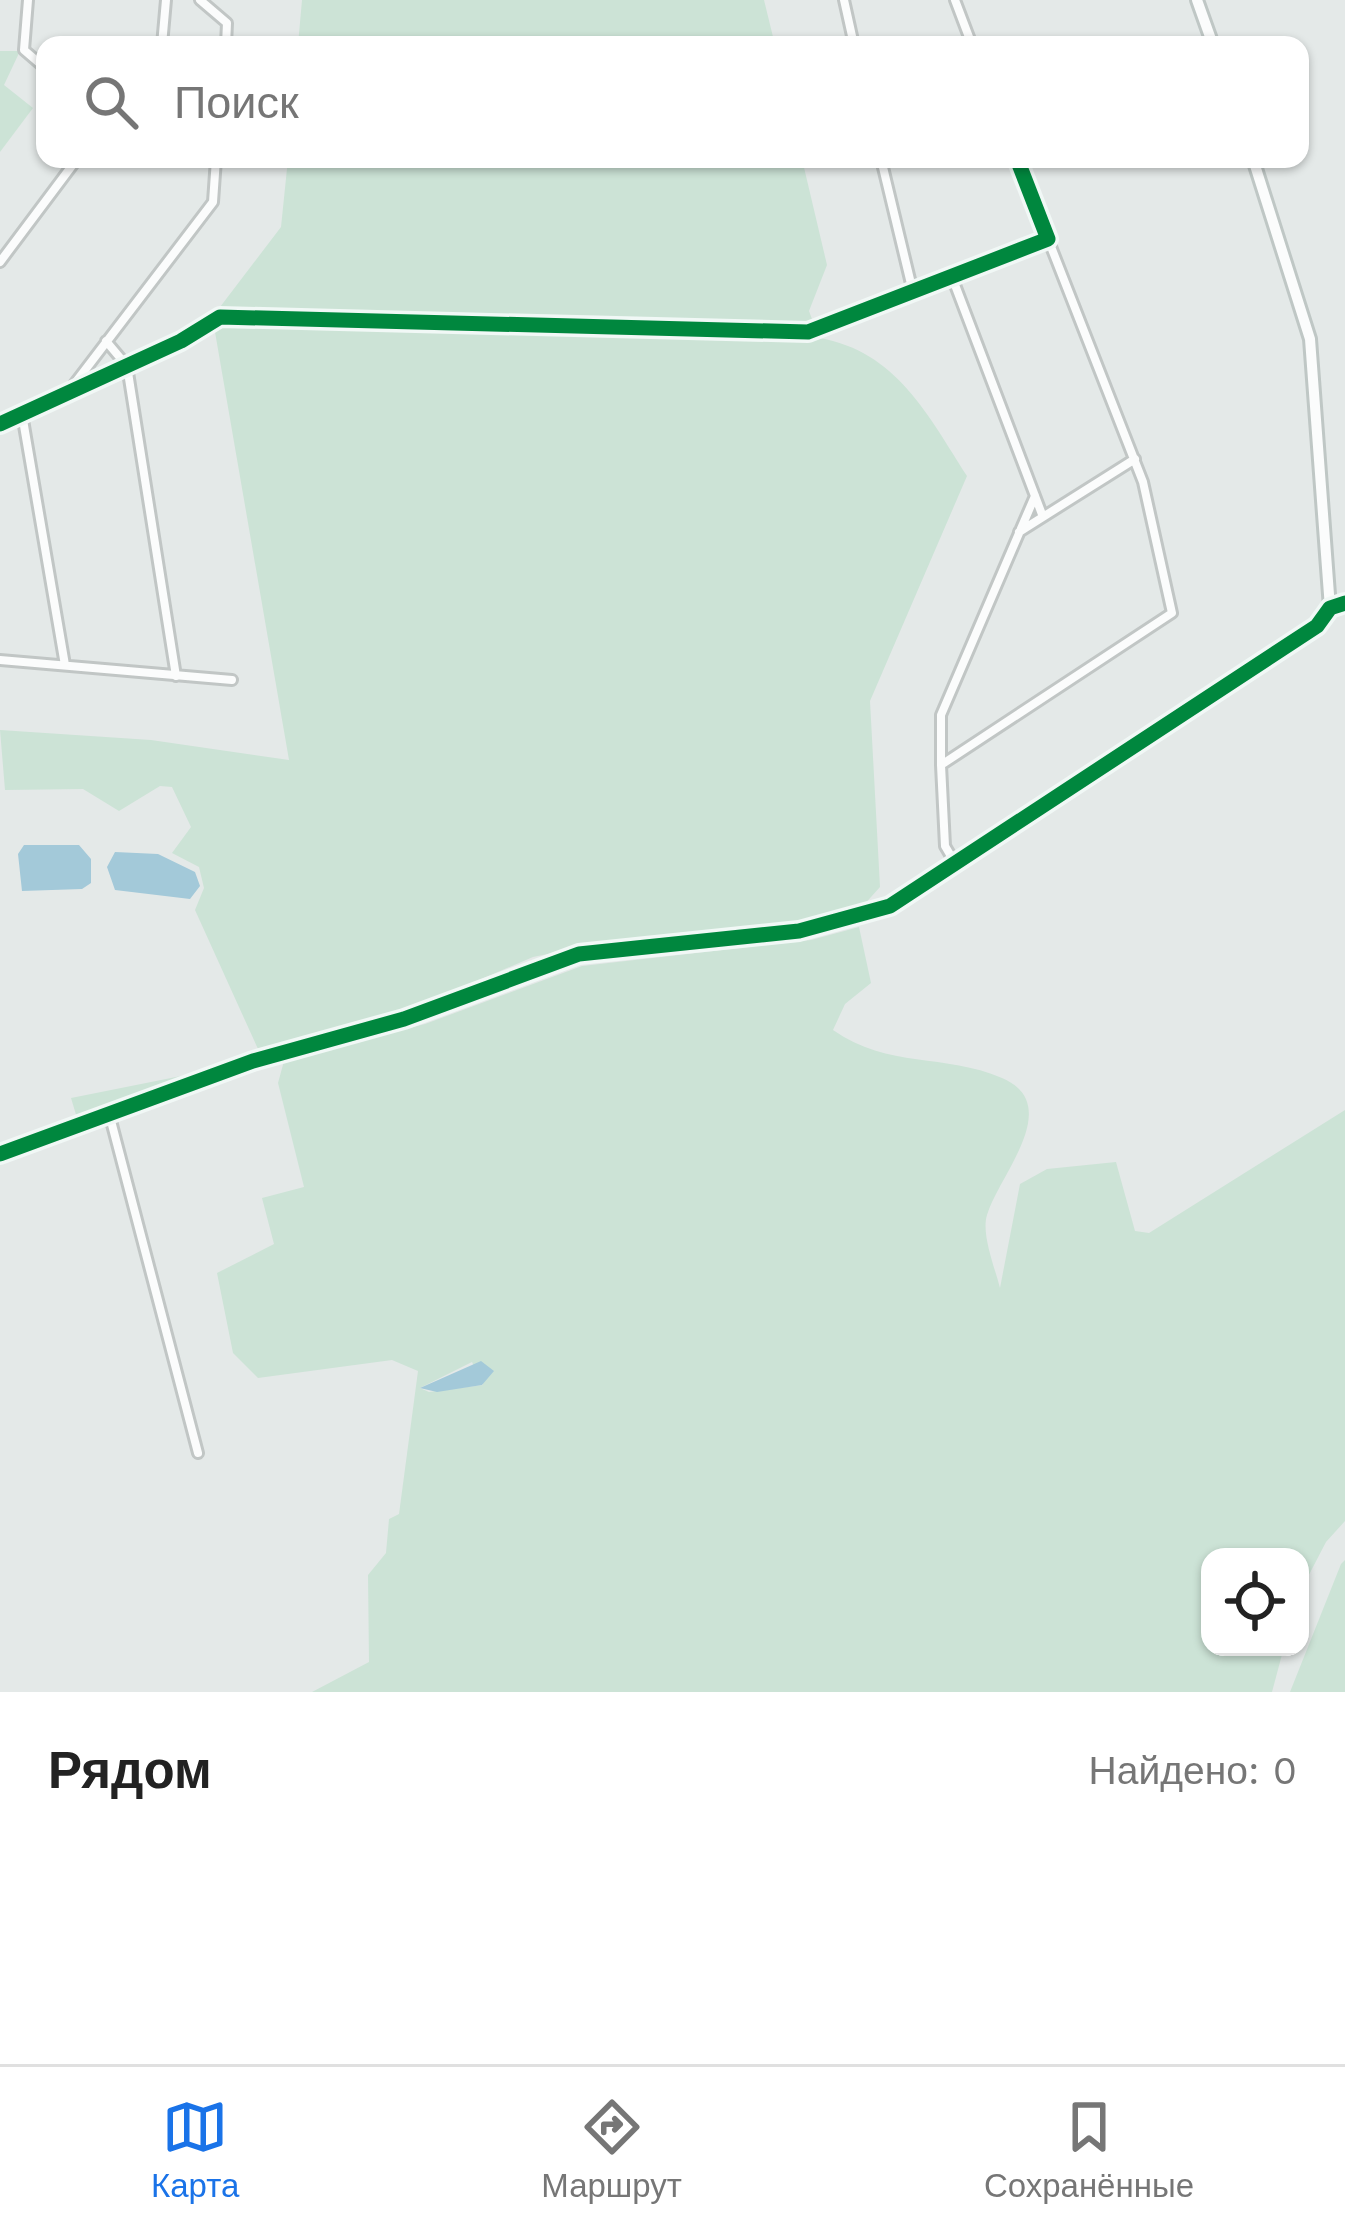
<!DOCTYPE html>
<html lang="ru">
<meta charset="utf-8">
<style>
:root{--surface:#fff;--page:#f2f2f2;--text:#222;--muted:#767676;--line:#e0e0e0;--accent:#1a73e8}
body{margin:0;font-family:"Work Sans",sans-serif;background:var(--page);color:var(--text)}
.controls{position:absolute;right:36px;bottom:36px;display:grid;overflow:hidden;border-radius:24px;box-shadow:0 3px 9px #0004}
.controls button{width:108px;height:108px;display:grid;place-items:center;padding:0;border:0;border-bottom:3px solid var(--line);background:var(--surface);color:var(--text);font:60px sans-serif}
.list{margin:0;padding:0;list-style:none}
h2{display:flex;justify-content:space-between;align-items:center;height:156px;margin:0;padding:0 48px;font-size:51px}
h2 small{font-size:39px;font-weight:400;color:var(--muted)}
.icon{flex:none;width:66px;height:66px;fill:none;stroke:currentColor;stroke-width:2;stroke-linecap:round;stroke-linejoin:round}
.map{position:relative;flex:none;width:1345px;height:1692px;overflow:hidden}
.search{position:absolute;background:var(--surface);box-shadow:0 3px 9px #0004;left:36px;right:36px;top:36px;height:132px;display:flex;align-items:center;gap:30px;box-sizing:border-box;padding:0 42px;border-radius:24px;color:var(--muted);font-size:45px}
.sheet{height:372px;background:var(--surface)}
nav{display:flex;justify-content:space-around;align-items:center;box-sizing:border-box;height:168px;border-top:3px solid var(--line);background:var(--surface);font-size:33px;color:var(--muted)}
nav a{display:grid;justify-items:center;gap:6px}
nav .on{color:var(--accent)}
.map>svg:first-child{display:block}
.green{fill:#cce3d6;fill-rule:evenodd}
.water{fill:#a3c9d9}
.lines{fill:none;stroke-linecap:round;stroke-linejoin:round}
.street-casing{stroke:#c1c6c5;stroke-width:14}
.secondary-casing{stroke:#bfc7c5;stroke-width:16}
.street{stroke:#fbfcfc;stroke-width:8}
.secondary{stroke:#fbfcfc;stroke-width:10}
.cycleway-casing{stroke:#f1f8f6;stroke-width:22}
.cycleway{stroke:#00873e;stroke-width:15}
</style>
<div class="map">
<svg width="1345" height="1692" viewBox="0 0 1345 1692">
<rect width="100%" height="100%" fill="#e4e9e8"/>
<!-- green -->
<path class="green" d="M302,0h462l11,45h-477z
M0,51h20l-16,34 29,23 -33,44z
M288,159h514l25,106 -18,46 10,27c77,13 109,77 148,138l-97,225 10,186 -18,20 -70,17 -169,15 -90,18 -140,60 -135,32 -63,-139 9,-22 -5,-21 -27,-14 19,-26 -19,-40 -12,-1 -41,25 -36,-22 -78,1 -5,-60 151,10 138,20 -74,-428 2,-21 64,-84z
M859,927l12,56 -26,21 -12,26c56,39 111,23 169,48 63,27 -3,97 -15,137 -6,19 8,53 13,73l20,-104 27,-15 69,-7 19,69 14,2 196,-123v411l-19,21 -26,50v-35h-90v90h74l-12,45h-960l57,-30 -1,-87 18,-22 3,-34 10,-5 19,-143 -26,-11 -134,18 -25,-25 -16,-80 57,-29 -12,-46 42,-11 -26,-104 6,-22 141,-37 157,-58 229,-26zM472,1362l11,23 -54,7 -9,-4z
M186,1075l-4,10 -105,33 -6,-20z
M1345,1560v132h-55l51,-128z"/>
<!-- water -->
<path class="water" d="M24,845h55l12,14v24l-9,6 -60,2 -4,-37z
M115,852l43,2 37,18 5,14 -10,13 -75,-9 -8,-23z
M481,1361l13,10 -12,14 -45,7 -17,-4z"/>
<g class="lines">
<!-- street casing -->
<g class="street-casing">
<path id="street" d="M28,0l-4,50 21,18
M200,0l27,23 -1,22
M844,0l10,45
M955,0l17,45
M162,45l4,-45
M881,159l32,133
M0,262l77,-103
M952,277l91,240
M106,341l21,25 49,310
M69,391l144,-189 3,-43
M22,414l43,251
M0,424l181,-83 39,-24 588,15 240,-93 -31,-80
M1035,496l-94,219v50l231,-152 -29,-131 -95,-243
M1019,532l116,-73
M0,660l232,20
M941,765l4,81 10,17
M110,1117l88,336
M0,1154l253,-93 151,-42 175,-65 220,-23 91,-25 427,-280 13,-18 15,-5"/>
</g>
<!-- secondary casing -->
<g class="secondary-casing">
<path id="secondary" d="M1197,0l16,45
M1253,159l57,180 20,269"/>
</g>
<!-- street -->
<use href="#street" class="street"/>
<!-- secondary -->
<use href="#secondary" class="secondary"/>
<!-- cycleway casing -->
<g class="cycleway-casing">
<path id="cycleway" d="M0,424l181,-83 39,-24 588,15 240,-93 -31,-80
M0,1154l253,-93 151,-42 175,-65 220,-23 91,-25 427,-280 13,-18 15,-5"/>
</g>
<!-- cycleway -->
<use href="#cycleway" class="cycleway"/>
</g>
</svg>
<div class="controls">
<button><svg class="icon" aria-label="locate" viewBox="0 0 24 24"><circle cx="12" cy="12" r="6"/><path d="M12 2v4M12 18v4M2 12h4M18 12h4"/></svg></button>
</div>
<div class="search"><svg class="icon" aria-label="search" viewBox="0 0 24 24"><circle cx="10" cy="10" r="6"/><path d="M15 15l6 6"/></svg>Поиск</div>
</div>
<section class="sheet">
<h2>Рядом<small>Найдено: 0</small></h2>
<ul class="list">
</ul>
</section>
<nav>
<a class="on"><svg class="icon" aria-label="map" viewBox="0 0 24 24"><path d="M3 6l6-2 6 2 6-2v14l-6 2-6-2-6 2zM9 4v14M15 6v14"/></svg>Карта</a>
<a><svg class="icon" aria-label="directions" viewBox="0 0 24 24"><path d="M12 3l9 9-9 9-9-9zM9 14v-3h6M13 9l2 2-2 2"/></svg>Маршрут</a>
<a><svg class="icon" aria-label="saved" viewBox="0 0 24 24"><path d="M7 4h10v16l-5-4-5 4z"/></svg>Сохранённые</a>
</nav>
